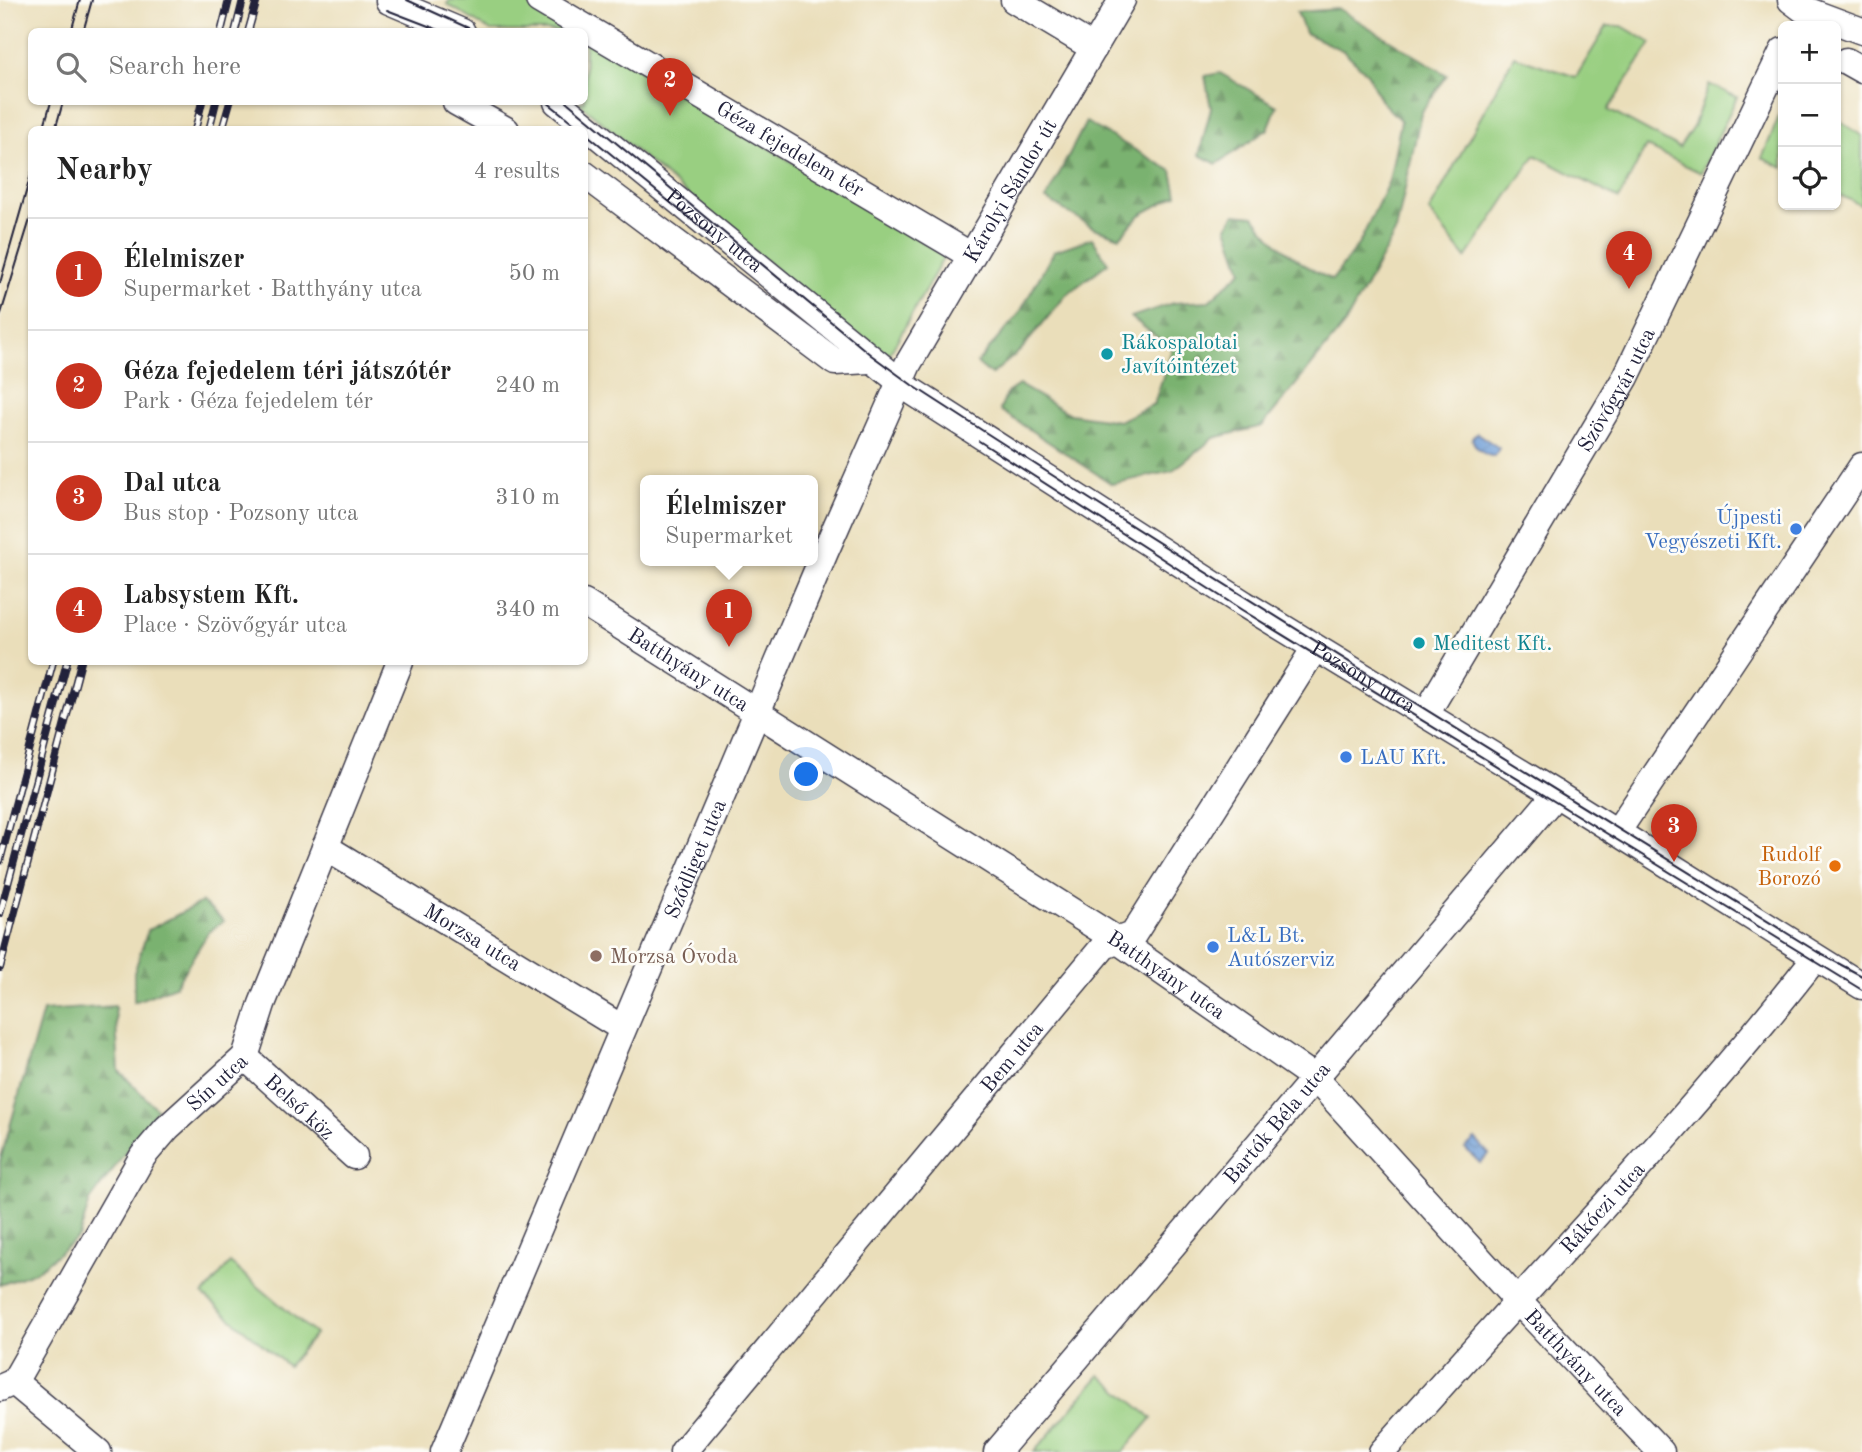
<!DOCTYPE html>
<meta charset="utf-8">
<style>
:root{--surface:#fff;--page:#f2f2f2;--text:#222;--muted:#767676;--line:#e0e0e0;--accent:#c8321e}
body{margin:0;font-family:"Old Standard TT",serif;background:var(--page);color:var(--text)}
.controls{position:absolute;right:21px;top:21px;display:grid;overflow:hidden;border-radius:10px;box-shadow:0 2px 5px #0004}
.controls button{width:63px;height:63px;display:grid;place-items:center;padding:0;border:0;border-bottom:2px solid var(--line);background:var(--surface);color:var(--text);font:35px sans-serif}
.you{position:absolute;left:807px;top:775px;width:24px;height:24px;margin:-18px;border:5px solid #fff;border-radius:50%;background:#1a73e8;box-shadow:0 0 0 10px #1a73e833}
.badge{display:grid;place-items:center;width:46px;height:46px;border-radius:50%;background:var(--accent);color:#fff;font-size:23px;font-weight:700}
.pin{position:absolute;translate:-50% -58px;filter:drop-shadow(0 2px 4px #0008)}
.pin::after{content:'';position:absolute;top:37px;width:24px;height:21px;background:inherit;clip-path:polygon(0 0,100% 0,50% 100%)}
.popup{position:absolute;left:640px;top:475px;width:178px;height:91px;box-sizing:border-box;display:grid;place-content:center;border-radius:10px;background:var(--surface);filter:drop-shadow(0 2px 5px #0005);font-size:23px;white-space:nowrap;color:var(--muted)}
.popup b{font-size:26px;color:var(--text)}
.popup::after{content:'';position:absolute;left:50%;top:100%;margin-left:-14px;border:14px solid transparent;border-top-color:var(--surface)}
.list{margin:0;padding:0;list-style:none}
h2{display:flex;justify-content:space-between;align-items:center;height:91px;margin:0;padding:0 28px;font-size:30px}
h2 small{font-size:23px;font-weight:400;color:var(--muted)}
.list li{display:grid;grid-template-columns:46px 1fr auto;gap:21px;align-items:center;box-sizing:border-box;height:112px;padding:0 28px;border-top:2px solid var(--line)}
.list b{display:block;font-size:26px;white-space:nowrap}
.list p{margin:0;font-size:23px;white-space:nowrap;color:var(--muted)}
.list em{font-size:23px;font-style:normal;color:var(--muted)}
.icon{flex:none;width:38px;height:38px;fill:none;stroke:currentColor;stroke-width:2;stroke-linecap:round;stroke-linejoin:round}
.map{position:relative;flex:none;width:1862px;height:1452px;overflow:hidden}
.search{position:absolute;background:var(--surface);box-shadow:0 2px 5px #0004;left:28px;top:28px;width:560px;height:77px;display:flex;align-items:center;gap:18px;box-sizing:border-box;padding:0 24px;border-radius:10px;color:var(--muted);font-size:26px}
.panel{position:absolute;background:var(--surface);box-shadow:0 2px 5px #0004;left:28px;top:126px;width:560px;height:539px;border-radius:10px}
.map>svg:first-child{display:block}
.green{fill:#99cf81;stroke:#5e785e;stroke-width:2}
.forest{fill:url(#forest-firs);stroke:#4e6a55;stroke-width:2}
.water{fill:url(#water-waves);stroke:#485f88;stroke-width:2}
.lines{fill:none;stroke-linecap:round;stroke-linejoin:round}
.minor-casing{stroke:#403e4e;stroke-width:29}
.minor{stroke:#fff;stroke-width:26}
.tram{stroke:#22223b;stroke-width:2}
.rail-casing{stroke:#22223b;stroke-width:8}
.rail{stroke:#fdfcf7;stroke-width:5;stroke-dasharray:16;stroke-linecap:butt}
.culture-dot{fill:#0f9aa8;stroke:#fdfcf7;stroke-width:2.5}
.shop-dot{fill:#3f7fe0;stroke:#fdfcf7;stroke-width:2.5}
.food-dot{fill:#e8710a;stroke:#fdfcf7;stroke-width:2.5}
.education-dot{fill:#8d6e63;stroke:#fdfcf7;stroke-width:2.5}
.labels{text-anchor:middle;stroke-width:5;stroke-linejoin:round;paint-order:stroke}
.street-label{font-size:21px;fill:#22223b;stroke:#fdfcf7}
.culture-label{font-size:21px;fill:#0d838f;stroke:#fdfcf7;text-anchor:start}
.shop-label{font-size:21px;fill:#366cbe;stroke:#fdfcf7;text-anchor:start}
.food-label{font-size:21px;fill:#c56008;stroke:#fdfcf7;text-anchor:end}
.education-label{font-size:21px;fill:#785e54;stroke:#fdfcf7;text-anchor:start}
</style>
<div class="map">
<svg width="1862" height="1452" viewBox="0 0 1862 1452">
<defs>
<pattern id="forest-firs" width="22" height="20" patternUnits="userSpaceOnUse" patternTransform="scale(1.75)"><rect width="22" height="20" fill="#7ab26f"/><path d="M5 1l3.5 6h-7zM16 11l3.5 6h-7z" fill="#64905c"/></pattern>
<pattern id="water-waves" width="16" height="10" patternUnits="userSpaceOnUse" patternTransform="scale(1.75)"><rect width="16" height="10" fill="#6d9cd6"/><path d="M0 5q4-4 8 0t8 0" fill="none" stroke="#597faf"/></pattern>
</defs>
<rect width="100%" height="100%" fill="#fdfcf7"/>
<filter id="ink" filterUnits="userSpaceOnUse"><feTurbulence type="fractalNoise" baseFrequency=".0143" numOctaves="2"/><feDisplacementMap in="SourceGraphic" scale="14" xChannelSelector="R" yChannelSelector="G"/><feConvolveMatrix kernelMatrix="1 2 1 2 8 2 1 2 1" color-interpolation-filters="sRGB"/></filter>
<filter id="wash" filterUnits="userSpaceOnUse"><feTurbulence type="fractalNoise" baseFrequency=".00686" numOctaves="4" result="noise"/><feDisplacementMap in="SourceGraphic" scale="28" xChannelSelector="R" yChannelSelector="G"/><feGaussianBlur stdDeviation="1.57" result="paint"/><feColorMatrix in="noise" values="0 0 0 0 0 0 0 0 0 0 0 0 0 0 0 0 0 1.4 0 .05"/><feComposite in="paint" operator="in"/></filter>
<g filter="url(#wash)">
<rect width="100%" height="100%" fill="#eadeba"/>
<!-- green -->
<path class="green" d="M450,0h76l51,31h-86l-44,-27z
M1607,26h15l29,17 -43,67 71,38 14,-21 16,-43 28,13 -36,76 -55,-27 -27,53 -84,-44 -69,103 -37,-46 85,-156 62,21z
M585,36l360,219 -56,100 -31,-16 -280,-237h6z
M1783,107v61l-21,-10z
M1836,118l26,18v70l-26,-13z
M230,1263l85,71 -27,32 -85,-71z
M1100,1375l52,43 -29,34h-89z"/>
<!-- forest -->
<path class="forest" d="M1339,9l108,66 -26,38 -25,118 -51,93 -83,102 -48,12 -42,33 -60,13 -112,-74 7,-17 12,-8 51,29 49,7 35,-17 18,-55 -41,-32 42,-14 36,-2 33,-30 -15,-44 8,-13 19,2c20,29 46,49 78,64l28,-38 29,-61 12,-60 -21,-21 -12,-26 -24,-23 -39,-18 -8,-21z
M1220,73l57,33 -9,23 -51,35 -18,-9 12,-47 -6,-32z
M1086,122l86,49 5,24 -37,20 -20,22 -26,-9 -48,-29z
M1092,238l16,25 -42,32 -45,55 -30,25 -14,-12 42,-49 35,-63z
M202,902l22,19 -16,12 -33,53 -41,16v-29l14,-43z
M115,1006l4,65 38,38 -67,92 -11,36 -44,35 -35,13v-124l43,-150z"/>
<!-- water -->
<path class="water" d="M1477,433l22,15 -4,8c-10,1 -21,-9 -23,-18z
M1475,1139l14,15 -9,9 -15,-15z"/>
</g>
<g filter="url(#ink)">
<g class="lines">
<!-- minor casing -->
<g class="minor-casing">
<g id="minor">
<path id="s1" d="M539,0l431,255"/>
<path d="M1014,0l80,48"/>
<path d="M1791,0l12,9 59,22"/>
<path d="M389,1l73,31"/>
<path d="M1846,61l16,9"/>
<path d="M456,102l50,28"/>
<path id="s2" d="M557,102l353,288 334,214 312,190 306,192"/>
<path d="M584,174l251,188 34,-2"/>
<path id="s3" d="M584,603l533,337 198,138 201,221 145,153"/>
<path id="s4" d="M1426,714l200,-337 157,-326"/>
<path d="M1617,832l245,-366"/>
<path id="s5" d="M325,847l297,181"/>
<path id="s6" d="M245,1057l109,99"/>
<path d="M14,1382l84,70"/>
<path id="s7" d="M0,1388l14,-6 129,-226 24,-28 78,-71 17,-53 138,-342"/>
<path id="s8" d="M444,1452l381,-900 83,-188 214,-364"/>
<path id="s9" d="M683,1452l421,-506 29,-11 182,-287"/>
<path id="s10" d="M997,1452l559,-658"/>
<path id="s11" d="M1382,1452c144,-164 298,-321 433,-494"/>
</g>
</g>
<!-- minor -->
<use href="#minor" class="minor"/>
<!-- tram -->
<path class="tram" d="M407,0l70,32
M387,10l57,22
M71,32l9,-32
M83,32l9,-32
M547,102l35,28
M567,102l304,253 41,30c299,194 604,380 907,568l43,23
M43,130l8,-28
M55,130l8,-28
M584,132l126,103
M0,283l32,-112
M0,317l32,-104
M979,441l263,169 620,380"/>
<!-- rail casing -->
<g class="rail-casing">
<path id="rail" d="M221,32l8,-32
M235,32l8,-32
M248,32l9,-32
M195,130l7,-28
M209,130l7,-28
M222,130l8,-28
M0,861l53,-199
M0,914l67,-252
M0,968l81,-306"/>
</g>
<!-- rail -->
<use href="#rail" class="rail"/>
</g>
</g>
<!-- markers -->
<g class="culture-dot">
<circle cx="1107" cy="354" r="7"/>
<circle cx="1419" cy="643" r="7"/>
</g>
<g class="shop-dot">
<circle cx="1796" cy="529" r="7"/>
<circle cx="1346" cy="757" r="7"/>
<circle cx="1213" cy="947" r="7"/>
</g>
<circle class="food-dot" cx="1835" cy="866" r="7"/>
<circle class="education-dot" cx="596" cy="956" r="7"/>
<g class="labels">
<!-- street labels -->
<g class="street-label">
<text dy="7" stroke="none"><textPath href="#s1" startOffset="292">Géza fejedelem tér</textPath></text>
<text dy="7" stroke="none"><textPath href="#s8" startOffset="1384">Károlyi Sándor út</textPath></text>
<text dy="7" stroke="none"><textPath href="#s2" startOffset="203">Pozsony utca</textPath></text>
<text dy="7" stroke="none"><textPath href="#s4" startOffset="376">Szövőgyár utca</textPath></text>
<text dy="7" stroke="none"><textPath href="#s3" startOffset="124">Batthyány utca</textPath></text>
<text dy="7" stroke="none"><textPath href="#s2" startOffset="992">Pozsony utca</textPath></text>
<text dy="7" stroke="none"><textPath href="#s8" startOffset="644">Sződliget utca</textPath></text>
<text dy="7" stroke="none"><textPath href="#s5" startOffset="173">Morzsa utca</textPath></text>
<text dy="7" stroke="none"><textPath href="#s3" startOffset="691">Batthyány utca</textPath></text>
<text dy="7" stroke="none"><textPath href="#s9" startOffset="514">Bem utca</textPath></text>
<text dy="7" stroke="none"><textPath href="#s7" startOffset="380">Sín utca</textPath></text>
<text dy="7" stroke="none"><textPath href="#s6" startOffset="74">Belső köz</textPath></text>
<text dy="7" stroke="none"><textPath href="#s10" startOffset="432">Bartók Béla utca</textPath></text>
<text dy="7" stroke="none"><textPath href="#s11" startOffset="329">Rákóczi utca</textPath></text>
<text dy="7" stroke="none"><textPath href="#s3" startOffset="1258">Batthyány utca</textPath></text>
</g>
<!-- culture labels -->
<g class="culture-label">
<text x="1121" y="349">Rákospalotai<tspan x="1121" dy="24">Javítóintézet</tspan></text>
<text x="1433" y="650">Meditest Kft.</text>
</g>
<!-- shop labels -->
<g class="shop-label">
<text x="1782" y="524" text-anchor="end">Újpesti<tspan x="1782" dy="24">Vegyészeti Kft.</tspan></text>
<text x="1360" y="764">LAU Kft.</text>
<text x="1227" y="942">L&amp;L Bt.<tspan x="1227" dy="24">Autószerviz</tspan></text>
</g>
<!-- food labels -->
<g class="food-label">
<text x="1821" y="861">Rudolf<tspan x="1821" dy="24">Borozó</tspan></text>
</g>
<!-- education labels -->
<g class="education-label">
<text x="610" y="963">Morzsa Óvoda</text>
</g>
</g>
</svg>
<div class="controls">
<button>+</button>
<button>−</button>
<button><svg class="icon" aria-label="locate" viewBox="0 0 24 24"><circle cx="12" cy="12" r="6"/><path d="M12 2v4M12 18v4M2 12h4M18 12h4"/></svg></button>
</div>
<div class="you"></div>
<div class="pin badge" style="left:729px;top:647px">1</div>
<div class="popup"><b>Élelmiszer</b>Supermarket</div>
<div class="pin badge" style="left:670px;top:116px">2</div>
<div class="pin badge" style="left:1674px;top:862px">3</div>
<div class="pin badge" style="left:1629px;top:289px">4</div>
<div class="search"><svg class="icon" aria-label="search" viewBox="0 0 24 24"><circle cx="10" cy="10" r="6"/><path d="M15 15l6 6"/></svg>Search here</div>
<section class="panel">
<h2>Nearby<small>4 results</small></h2>
<ul class="list">
<li><span class="badge">1</span><div><b>Élelmiszer</b><p>Supermarket · Batthyány utca</p></div><em>50 m</em></li>
<li><span class="badge">2</span><div><b>Géza fejedelem téri játszótér</b><p>Park · Géza fejedelem tér</p></div><em>240 m</em></li>
<li><span class="badge">3</span><div><b>Dal utca</b><p>Bus stop · Pozsony utca</p></div><em>310 m</em></li>
<li><span class="badge">4</span><div><b>Labsystem Kft.</b><p>Place · Szövőgyár utca</p></div><em>340 m</em></li>
</ul>
</section>
</div>
